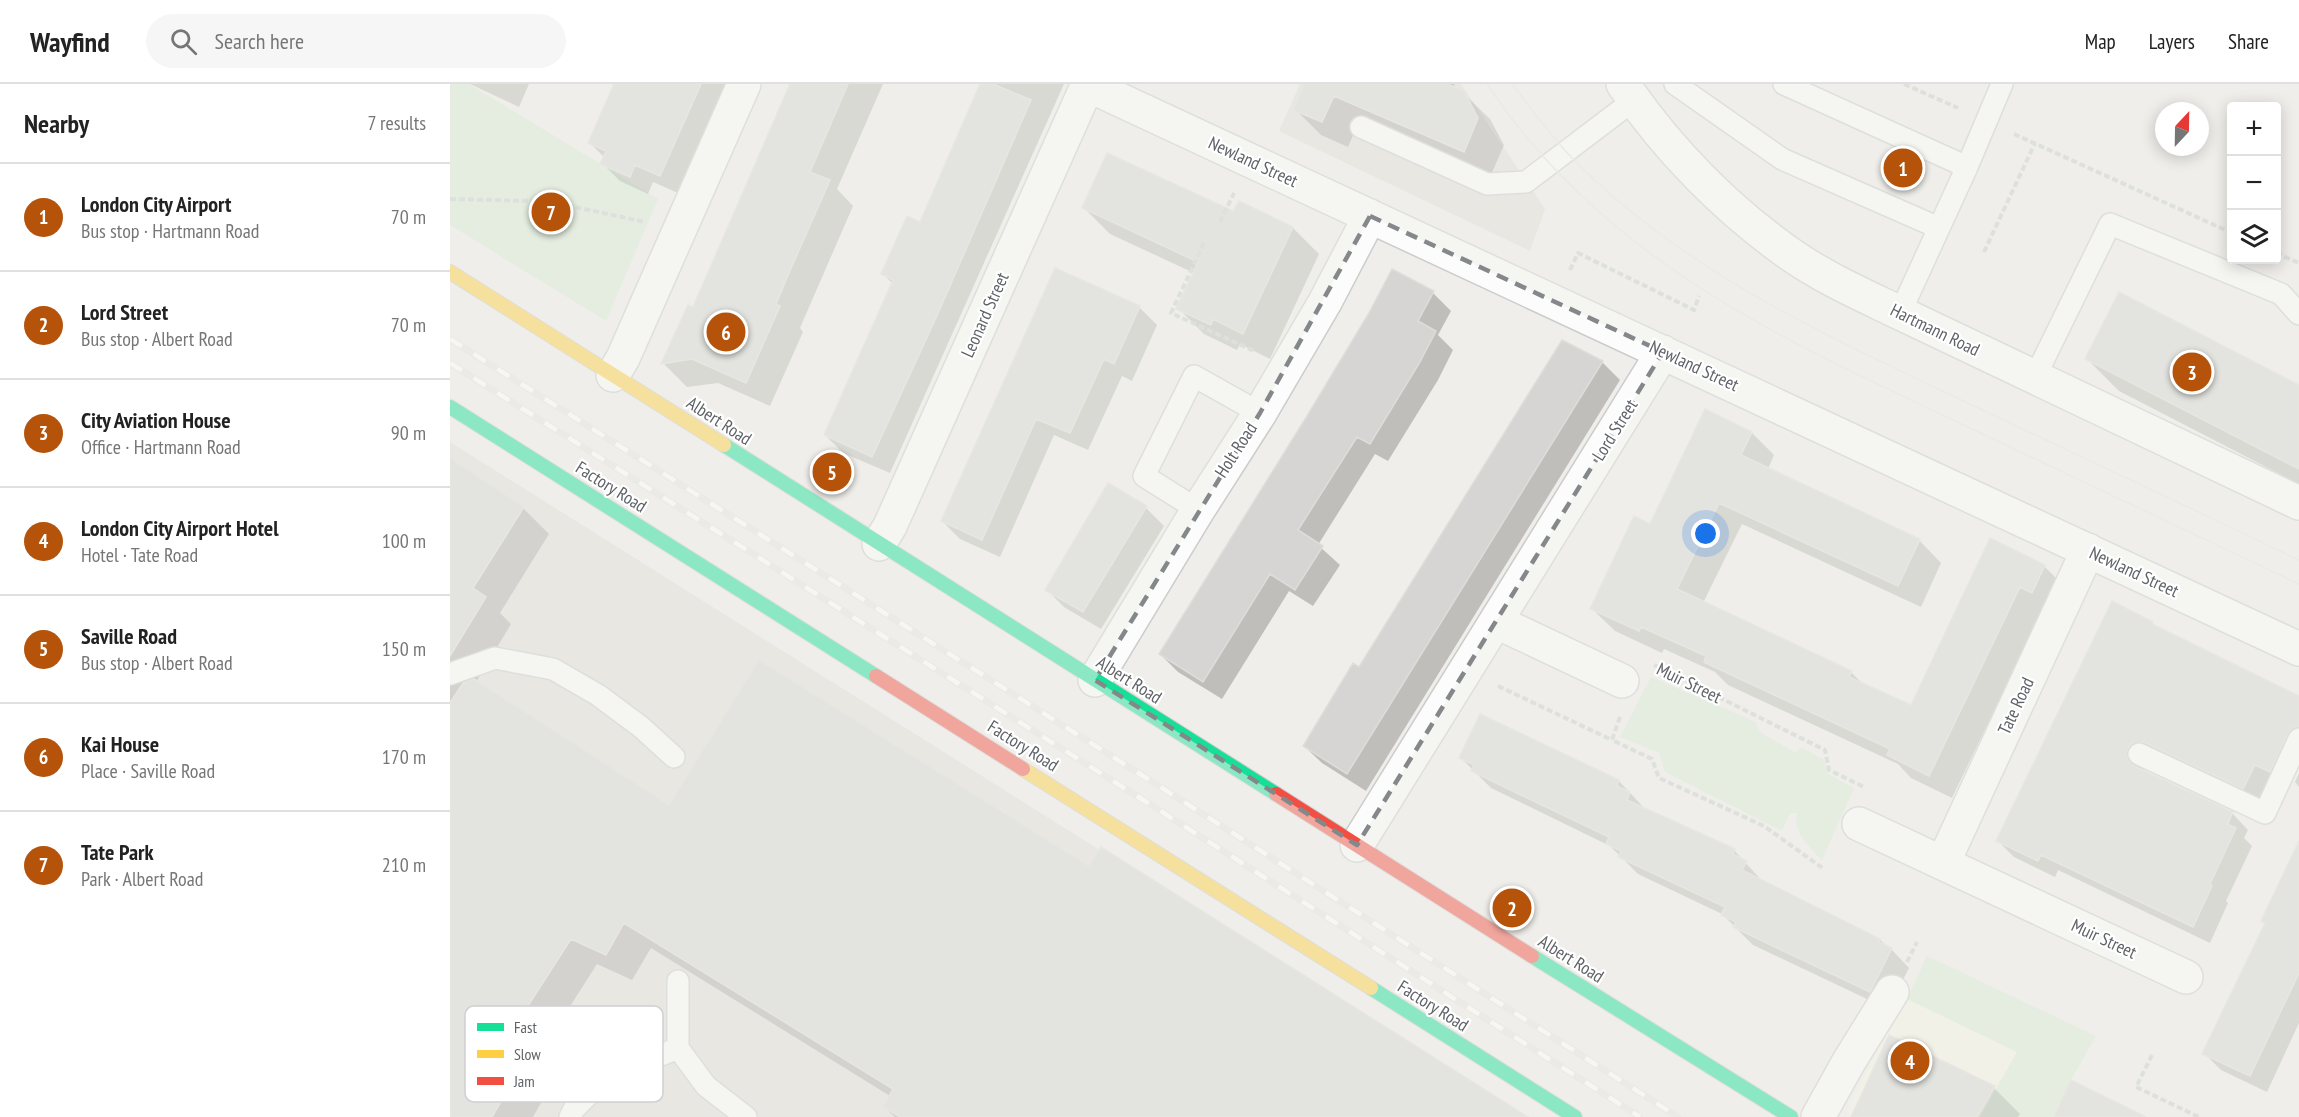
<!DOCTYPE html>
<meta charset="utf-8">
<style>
:root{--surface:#fff;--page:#f6f6f6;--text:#222;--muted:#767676;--line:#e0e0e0;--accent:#b45309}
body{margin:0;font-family:"PT Sans Narrow",sans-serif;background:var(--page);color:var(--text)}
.controls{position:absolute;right:18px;top:18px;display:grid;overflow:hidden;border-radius:6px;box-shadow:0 3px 15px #0003}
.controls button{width:54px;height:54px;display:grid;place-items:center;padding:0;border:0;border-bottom:2px solid var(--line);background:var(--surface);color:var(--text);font:30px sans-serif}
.compass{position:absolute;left:1705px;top:18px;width:54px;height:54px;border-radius:50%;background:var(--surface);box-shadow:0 3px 15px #0003;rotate:22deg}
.you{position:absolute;left:1256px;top:450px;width:21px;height:21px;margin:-15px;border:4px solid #fff;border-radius:50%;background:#1a73e8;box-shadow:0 0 0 9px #1a73e833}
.badge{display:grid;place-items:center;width:39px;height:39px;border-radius:50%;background:var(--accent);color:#fff;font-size:20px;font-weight:700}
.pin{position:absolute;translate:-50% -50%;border:3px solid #fff;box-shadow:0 2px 6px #0006}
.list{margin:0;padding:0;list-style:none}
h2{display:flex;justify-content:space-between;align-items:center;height:78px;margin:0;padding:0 24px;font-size:26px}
h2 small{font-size:20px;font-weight:400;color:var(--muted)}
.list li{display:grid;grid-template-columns:39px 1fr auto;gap:18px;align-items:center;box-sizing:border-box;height:108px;padding:0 24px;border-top:2px solid var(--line)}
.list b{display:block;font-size:22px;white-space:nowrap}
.list p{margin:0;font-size:20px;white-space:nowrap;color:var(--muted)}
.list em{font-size:20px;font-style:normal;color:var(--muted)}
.icon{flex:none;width:33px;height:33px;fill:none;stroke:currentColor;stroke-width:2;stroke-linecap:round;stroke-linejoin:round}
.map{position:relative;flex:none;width:1849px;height:1033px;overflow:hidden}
header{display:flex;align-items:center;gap:36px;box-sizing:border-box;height:84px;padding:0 30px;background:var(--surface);border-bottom:2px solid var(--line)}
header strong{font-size:28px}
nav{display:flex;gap:33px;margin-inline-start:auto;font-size:21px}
.search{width:420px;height:54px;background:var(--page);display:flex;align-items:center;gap:15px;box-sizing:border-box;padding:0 21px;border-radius:33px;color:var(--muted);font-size:22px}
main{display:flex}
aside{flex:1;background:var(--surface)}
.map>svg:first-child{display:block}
.commercial{fill:#f7f3e4}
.industrial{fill:#dfddda}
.green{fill:#d8ebd6}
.shadow{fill:#0003;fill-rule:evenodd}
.building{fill:#d6d5d3;stroke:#deddd9;stroke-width:1.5}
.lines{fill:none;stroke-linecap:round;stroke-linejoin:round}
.lane-casing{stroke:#cbcccc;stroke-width:24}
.street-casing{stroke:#cbcccc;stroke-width:36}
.fast-casing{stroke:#cacacb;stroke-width:16}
.slow-casing{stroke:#cacacb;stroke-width:16}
.jam-casing{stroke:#cacacb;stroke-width:16}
.path{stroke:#cacfcc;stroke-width:4;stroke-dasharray:6 3;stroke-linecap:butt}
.lane{stroke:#fdfcfc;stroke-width:21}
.street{stroke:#fdfcfc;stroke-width:33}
.fast{stroke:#16e098;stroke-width:14}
.slow{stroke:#ffcf43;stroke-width:14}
.jam{stroke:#f24e42;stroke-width:14}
.tram{stroke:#e4e4e4;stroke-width:1.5}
.rail-casing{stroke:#e4e4e4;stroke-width:7}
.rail{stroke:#fff;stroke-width:4.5;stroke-dasharray:14;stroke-linecap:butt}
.marked{fill:none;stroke:#84888a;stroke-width:4.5;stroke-dasharray:12 8;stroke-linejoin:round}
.labels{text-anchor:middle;stroke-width:4.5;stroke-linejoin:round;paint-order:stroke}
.street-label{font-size:18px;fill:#5f6368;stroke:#fff}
.key{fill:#fff;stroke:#cfd0d2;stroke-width:1.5}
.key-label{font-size:16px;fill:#5f6368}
</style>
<header>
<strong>Wayfind</strong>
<div class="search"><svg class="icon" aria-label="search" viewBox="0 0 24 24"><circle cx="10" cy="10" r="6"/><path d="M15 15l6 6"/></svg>Search here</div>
<nav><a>Map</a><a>Layers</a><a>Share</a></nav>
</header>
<main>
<aside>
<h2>Nearby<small>7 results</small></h2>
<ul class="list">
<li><span class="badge">1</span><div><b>London City Airport</b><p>Bus stop · Hartmann Road</p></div><em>70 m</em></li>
<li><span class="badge">2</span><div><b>Lord Street</b><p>Bus stop · Albert Road</p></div><em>70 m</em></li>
<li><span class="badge">3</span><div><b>City Aviation House</b><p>Office · Hartmann Road</p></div><em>90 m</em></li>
<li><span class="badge">4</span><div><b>London City Airport Hotel</b><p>Hotel · Tate Road</p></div><em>100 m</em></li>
<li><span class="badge">5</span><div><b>Saville Road</b><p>Bus stop · Albert Road</p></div><em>150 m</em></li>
<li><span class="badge">6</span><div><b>Kai House</b><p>Place · Saville Road</p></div><em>170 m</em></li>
<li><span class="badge">7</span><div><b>Tate Park</b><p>Park · Albert Road</p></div><em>210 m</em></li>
</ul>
</aside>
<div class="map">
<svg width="1849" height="1033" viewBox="0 0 1849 1033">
<rect width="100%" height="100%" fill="#efeeea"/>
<!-- commercial -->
<path class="commercial" d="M1457,915l111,53 -38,65h-130l-2,-7 42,-87z"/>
<!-- industrial -->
<path class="industrial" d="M850,0h161l84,125 -15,42 -251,-120z
M0,358l1075,675h-1075z"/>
<!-- green -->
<path class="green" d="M0,0h19l189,115 -52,122 -156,-96z
M1201,593l105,45 4,10 36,21 1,-3 6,-2 21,12 4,14 26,14 -32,72c-13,-13 -29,-28 -25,-47h-7l-8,18 -117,-59 -6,-19 -39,-16z
M1477,872l169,80 -25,44 -18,37h-73l37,-65 -110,-53z"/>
<!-- shadow -->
<path class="shadow" d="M20,0h59l-10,23z
M190,0h86l-48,109 -25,-11 -5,12 -28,-13 -18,-18 2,-6 -15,-15z
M343,0h90l-46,105 16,17 -53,122 3,4 -33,74 -52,-23 -31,4 -24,-24 31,-54z
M533,0h81l-174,389 -47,-20 -18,-18 68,-151 -10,-10 38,-50z
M856,0h149l-2,4 10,5 27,26 14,26 -14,32 -135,-46 -7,16 -27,-12 -26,-26z
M789,119l54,25 26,26 -49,105 -30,-15 -3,6 -33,-16 -26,-26 16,-35 -84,-39 -26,-26 150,5z
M606,186l83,37 18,18 -25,56 -10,-5 -34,74 -34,-15 -54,122 -40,-18 -18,-18z
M983,209l18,18 -13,24 15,15 -15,30 -50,81 -13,-7 -57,91 22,20 -27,41 -24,-15 -67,108 -44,-27 -18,-18z
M1112,258l40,20 18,18 -254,411 -44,-28 -18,-17 55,-77z
M1636,274l213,29v97l-180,-93z
M1302,349l22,22 -6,14 151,71 22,23 -20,44 -179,-83 -39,79 148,69 13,13 48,22 78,-167 54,26 23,23 -24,20 -91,189 -41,-20 -13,-14 -170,-79 -13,-13 -51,-23 -2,4 -47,-22 -23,-22 58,-83z
M0,376l73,48 26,26 -49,79 11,11 -35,58 193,125 420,61 436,249h-630l-11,-10 6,-11 -239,-148 -19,32 -35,-16 -72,113 20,19 -12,21h-83z
M696,424l18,18 -63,103 -37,-22 -18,-18z
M1702,539l6,5 141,69v66l-39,41 -112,-44 -5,11 89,42 16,17 -4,8 8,8 -26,55 2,2 -18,40 -152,-73 -3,7 -41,-20 -17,-17zM1778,734h3l-6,13z
M1011,674l158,23 28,30 87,39 29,32 117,58 12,10 17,18 -21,41 -135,-64 -31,-31 -84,-40 -28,-28 -119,-58z
M1849,689v14l-4,-5z
M1849,760v179l-32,69 -46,-22 -17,-17 62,-129z
M1544,1004l26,26 -2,3h-164z"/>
<!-- building -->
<path class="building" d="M164,0h87l-41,92 -25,-11 -5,12 -30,-13 6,-13 -18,-8z
M340,0h58l-38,88 20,8 -41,93 -13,31 4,2 -34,77 -54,-24 -31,5 27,-59 5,2z
M530,0h13l38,16 -92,211 -67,146 -48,-22 69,-155 -12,-6 26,-58 13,6z
M854,0h143l17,7 14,27 -14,34 -130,-56 -12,26 -29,-12z
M657,69l126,58 6,-10 54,26 -50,107 -30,-15 -2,6 -35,-16 22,-47 -116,-54z
M605,184l85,38 -26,58 -10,-5 -34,74 -34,-14 -54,121 -41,-19z
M942,185l42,22 -16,30 18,10 -16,31 -50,82 -13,-7 -59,93 25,16 -28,44 -25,-16 -67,108 -44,-28 148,-238 62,-103z
M1669,208l180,93v84l-214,-110z
M1112,256l41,21 -256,413 -44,-28 50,-83 6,4z
M1255,325l47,23 -11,23 179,84 -22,47 -179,-83 -42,86 175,82 -3,6 62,28 79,-167 55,27 -13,28 -12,-6 -91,189 -42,-21 3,-6 -186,-87 2,-6 -65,-29 -2,4 -49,-22 44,-93 16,8z
M0,374l74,49 -51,81 13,9 -36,59z
M658,399l39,23 -64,106 -38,-22z
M1662,517l41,21 -1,2 147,72v30l-7,2 -4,5 -18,39 -15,-7 -12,24 -99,-47 -12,1 -5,6 1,12 6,5 99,46 -6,12 9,4 -26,56 2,2 -19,41 -152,-72 -3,6 -42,-20z
M309,576l330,206 12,-19 427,270h-628l-17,-10 10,-18 -269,-166 -18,32 -35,-16 -74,115 23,15 -28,48h-42v-414l13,-20 11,-4 195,126z
M1030,630l139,66 -2,6 13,6 -3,8 108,49 -2,5 14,7 -5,9 138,69 -1,3 13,6 -22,44 -137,-65 3,-5 -15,-7 4,-8 -107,-50 3,-6 -15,-7 3,-7 -138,-66 3,-6 -15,-7z
M1849,757v132l-49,103 -48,-22 63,-131 -4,-2z
M1439,951l106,51 -18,31h-126z
M1621,996l75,37h-92z"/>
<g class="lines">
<!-- lane casing -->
<g class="lane-casing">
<path id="lane" d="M1225,0l107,75 157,69
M1334,0l183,83
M911,43l126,57 39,-2 108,-82
M1450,229l67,-146 35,-83
M1585,293l75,-153 171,70 18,20
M748,426l-54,-34 50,-100 66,37
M0,590l45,-16 58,11 45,26 43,32 33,30
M1689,670l126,59 34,-74
M228,897v67l28,38 40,31
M120,1033l4,-8 31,-31 73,-30"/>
</g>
<!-- street casing -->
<g class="street-casing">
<path id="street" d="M1173,0c44,65 103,125 167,170 34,24 73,41 110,59l399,190
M638,1l1211,564
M163,291l10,-17 121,-274
M429,460l11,-18 198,-442
M1047,538l125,59
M645,596l103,-170 62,-97 65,-111 45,-86
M1409,740l327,153
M907,761l306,-493
M1493,779l145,-313
M1368,1033l30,-54 44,-71"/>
</g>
<!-- fast casing -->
<g class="fast-casing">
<path id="fast" d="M0,323l426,269
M274,361l552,349
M1082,872l259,161
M921,904l204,129"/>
</g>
<!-- slow casing -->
<g class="slow-casing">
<path id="slow" d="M0,188l274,173
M573,685l348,219"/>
</g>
<!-- jam casing -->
<g class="jam-casing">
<path id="jam" d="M426,592l147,93
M826,710l256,162"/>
</g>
<!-- path -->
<path class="path" d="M1454,0l54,24
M1564,50l218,99
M0,115l84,2 46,7 65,14
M770,138l14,-29
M754,159l-33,70 85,39
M1534,168l51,-109
M1826,169l23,10
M1120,186l8,-17 116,57 5,-14
M1204,581l171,85 4,20 35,17
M1048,602l114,54
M1170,633l-8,23 40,19 7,19 105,48 60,43
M1457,878l10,-20
M1702,971l-16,32 63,30"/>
<!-- lane -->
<use href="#lane" class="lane"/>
<!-- street -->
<use href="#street" class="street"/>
<!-- fast -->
<use href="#fast" class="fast"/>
<!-- slow -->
<use href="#slow" class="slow"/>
<!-- jam -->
<use href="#jam" class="jam"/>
<!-- tram -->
<path class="tram" d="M1037,0c119,178 297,256 483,344 109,52 219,104 329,156
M1062,0c22,28 43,58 69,83 112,110 253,172 393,239 108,51 217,102 325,154"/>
<!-- rail casing -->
<g class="rail-casing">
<path id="rail" d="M0,255l709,447 519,331
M0,279l698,440 492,314"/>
</g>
<!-- rail -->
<use href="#rail" class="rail"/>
</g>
<!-- marked area -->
<path d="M0 0H1849V1033H0ZM920,132l293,136 -306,493 -262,-165 165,-267z" fill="#efeeea" fill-opacity=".55" fill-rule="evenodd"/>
<path class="marked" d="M920,132l293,136 -306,493 -262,-165 165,-267z"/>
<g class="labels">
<!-- street labels -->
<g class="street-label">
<text transform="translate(803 78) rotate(25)" y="6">Newland Street</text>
<text transform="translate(535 231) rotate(-66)" y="6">Leonard Street</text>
<text transform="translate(1485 246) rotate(26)" y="6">Hartmann Road</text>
<text transform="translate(1244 282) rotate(25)" y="6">Newland Street</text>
<text transform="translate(269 337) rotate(33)" y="6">Albert Road</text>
<text transform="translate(1165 346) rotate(-58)" y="6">Lord Street</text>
<text transform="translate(786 366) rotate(-57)" y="6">Holt Road</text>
<text transform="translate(161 403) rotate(32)" y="6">Factory Road</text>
<text transform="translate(1684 488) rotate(25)" y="6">Newland Street</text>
<text transform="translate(679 596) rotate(32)" y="6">Albert Road</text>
<text transform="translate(1239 599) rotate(26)" y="6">Muir Street</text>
<text transform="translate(1566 622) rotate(-65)" y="6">Tate Road</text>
<text transform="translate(573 662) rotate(32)" y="6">Factory Road</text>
<text transform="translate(1654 855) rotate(25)" y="6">Muir Street</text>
<text transform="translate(1121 875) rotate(32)" y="6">Albert Road</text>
<text transform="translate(983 922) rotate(32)" y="6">Factory Road</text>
</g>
</g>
<!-- legend -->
<rect x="15" y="922" width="198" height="96" rx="9" class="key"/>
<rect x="27" y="939" width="27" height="8" fill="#16e098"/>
<rect x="27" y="966" width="27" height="8" fill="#ffcf43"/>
<rect x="27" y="993" width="27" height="8" fill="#f24e42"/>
<g class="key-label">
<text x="64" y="949">Fast</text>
<text x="64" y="976">Slow</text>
<text x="64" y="1003">Jam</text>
</g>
</svg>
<div class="controls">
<button>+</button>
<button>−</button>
<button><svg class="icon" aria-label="layers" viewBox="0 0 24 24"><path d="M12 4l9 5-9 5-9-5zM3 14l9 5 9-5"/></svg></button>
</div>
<svg class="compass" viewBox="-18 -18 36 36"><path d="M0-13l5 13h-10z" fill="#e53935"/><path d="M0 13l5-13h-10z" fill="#767676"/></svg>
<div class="you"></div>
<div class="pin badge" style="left:1453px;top:84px">1</div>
<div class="pin badge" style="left:1062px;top:824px">2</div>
<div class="pin badge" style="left:1742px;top:288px">3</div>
<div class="pin badge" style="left:1460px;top:977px">4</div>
<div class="pin badge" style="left:382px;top:388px">5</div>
<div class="pin badge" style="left:276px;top:248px">6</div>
<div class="pin badge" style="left:101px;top:128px">7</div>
</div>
</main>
